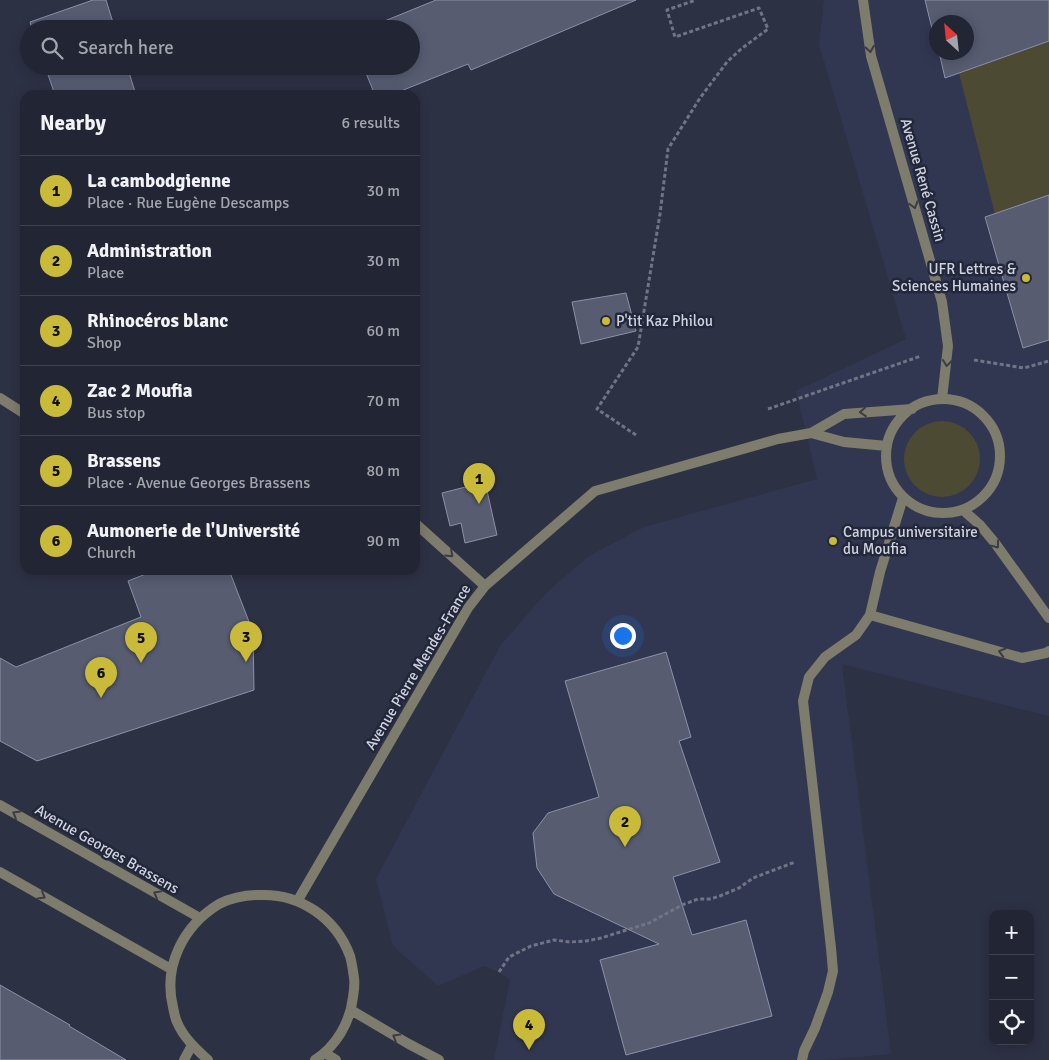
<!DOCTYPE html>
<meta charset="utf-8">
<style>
:root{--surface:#222533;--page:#2a2d3b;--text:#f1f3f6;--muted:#a2a5ac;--line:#3f424e;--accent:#c9ba3a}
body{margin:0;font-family:Signika,sans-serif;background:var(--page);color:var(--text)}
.controls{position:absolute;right:15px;bottom:15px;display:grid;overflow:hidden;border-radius:10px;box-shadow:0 2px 12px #0003}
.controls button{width:45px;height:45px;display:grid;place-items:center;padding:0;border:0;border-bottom:1px solid var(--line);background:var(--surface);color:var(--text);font:25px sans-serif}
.compass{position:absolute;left:929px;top:15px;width:45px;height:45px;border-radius:50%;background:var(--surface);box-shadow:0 2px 12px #0003;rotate:333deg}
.you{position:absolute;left:622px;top:635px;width:18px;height:18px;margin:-12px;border:4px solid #fff;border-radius:50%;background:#1a73e8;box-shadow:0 0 0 8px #1a73e833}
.badge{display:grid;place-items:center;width:32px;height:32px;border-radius:50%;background:var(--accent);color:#111;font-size:16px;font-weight:700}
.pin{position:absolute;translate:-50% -41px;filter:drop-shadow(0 1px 2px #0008)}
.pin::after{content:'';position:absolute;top:26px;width:18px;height:15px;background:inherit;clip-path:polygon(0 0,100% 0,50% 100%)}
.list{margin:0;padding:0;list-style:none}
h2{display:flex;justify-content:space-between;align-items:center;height:65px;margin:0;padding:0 20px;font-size:21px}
h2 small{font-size:16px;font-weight:400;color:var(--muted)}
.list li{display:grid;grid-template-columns:32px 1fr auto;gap:15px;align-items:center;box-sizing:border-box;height:70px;padding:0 20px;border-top:1px solid var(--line)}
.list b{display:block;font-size:19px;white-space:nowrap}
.list p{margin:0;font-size:16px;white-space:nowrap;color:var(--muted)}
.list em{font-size:16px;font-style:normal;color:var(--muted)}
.icon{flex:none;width:28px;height:28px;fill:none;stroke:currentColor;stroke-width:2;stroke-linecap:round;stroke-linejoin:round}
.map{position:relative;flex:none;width:1049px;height:1060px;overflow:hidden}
.search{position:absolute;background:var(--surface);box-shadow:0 2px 12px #0003;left:20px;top:20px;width:400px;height:55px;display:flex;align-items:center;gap:12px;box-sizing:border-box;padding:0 18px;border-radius:28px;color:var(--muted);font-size:19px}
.panel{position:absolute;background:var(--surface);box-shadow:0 2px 12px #0003;left:20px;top:90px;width:400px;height:485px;border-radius:15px}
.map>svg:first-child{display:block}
.built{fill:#323751;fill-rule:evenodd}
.green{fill:#4d4a34}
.building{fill:#575c71;stroke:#8b91a8}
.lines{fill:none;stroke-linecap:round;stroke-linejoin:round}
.path{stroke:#717485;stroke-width:3;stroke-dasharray:4 2.5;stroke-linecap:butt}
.service{stroke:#7e7c6c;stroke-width:10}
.minor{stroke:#7e7c6c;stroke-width:10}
.tertiary{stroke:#7e7c6c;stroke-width:10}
.oneway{stroke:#3a3c46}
.poi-dot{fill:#c9ba3a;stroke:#23273a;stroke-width:2}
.labels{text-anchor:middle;stroke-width:5;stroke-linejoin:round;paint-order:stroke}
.street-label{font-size:15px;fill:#cfd2df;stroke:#23273a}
.poi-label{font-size:15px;fill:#cfd2df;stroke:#23273a;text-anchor:start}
</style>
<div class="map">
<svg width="1049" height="1060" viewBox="0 0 1049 1060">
<rect width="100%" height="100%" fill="#2d3144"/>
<!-- built -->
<path class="built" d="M824,0h225v716l-207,-52 49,390 -65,6h-332l16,-80 -11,-8 -15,-6 -46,20 -45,-40 -17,-67 124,-233 47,-54 42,-36 55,-29 173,-48 -21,-88 110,-52 -87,-295zM936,22h30v30h-30z"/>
<!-- green -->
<path class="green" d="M1049,41v154l-54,19 -36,-141z
M904 459a38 38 0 1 1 76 0a38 38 0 1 1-76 0Z"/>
<!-- building -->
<path class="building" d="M93,0h13l9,29h-83l-2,-7z
M436,0h200l-165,70 -3,-6 -77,31h-16l-12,-29h48v-37h-46z
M925,0h124v41l-104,37 -6,-26h27v-30h-30v23z
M45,66h82l9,29h-81z
M1049,195v145l-26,8 -38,-131z
M626,293l10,38 -55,13 -9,-42z
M485,482l12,53 -32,8 -4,-20 -11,3 -8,-33z
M156,570h73l24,62 1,58 -217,71 -37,-20v-83l16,9 125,-50 -13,-36z
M666,652l25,85 -12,4 41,121 -47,15 19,58 54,-15 26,96 -146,39 -26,-95 59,-16 -105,-50 -17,-26 -4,-35 15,-20 51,-16 -34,-116z
M0,985l70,40 -1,1 57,34h-126z"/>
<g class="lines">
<!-- path -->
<path class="path" d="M974,360l50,8 25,-7
M768,409l153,-53
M636,435l-39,-26 41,-62 22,-133 8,-65 32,-51 27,-36 14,-13 27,-20 -9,-21 -84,29 -8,-27 29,-10
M499,972l10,-15 22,-11 23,-6 16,2 16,-1 15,-3 48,-15 33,-18 16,-6h12l10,-3 19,-8 14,-10 42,-16"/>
<!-- service -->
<path class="service" d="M863,0l8,56 71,246 6,44 -6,53
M963,510l17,15 15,18 54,75
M870,615l152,43 24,-5 3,-2
M802,1060l2,-9 11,-23 13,-36 5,-21 -2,-23 -28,-247 6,-24 16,-20 31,-22 14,-20 10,-43 23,-74"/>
<!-- minor -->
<path class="minor" d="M0,398l25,16
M886 456a57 57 0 1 1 114 0a57 57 0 1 1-114 0Z
M811,433l33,9 43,4
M415,523l70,63
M298,900l170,-292 17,-22 110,-95 183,-52 33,-6 33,-19 68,-5
M184,1060l8,-15"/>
<!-- tertiary -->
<path class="tertiary" d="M0,805l200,113
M0,872l171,97
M351,1010l56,33 32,17
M325,1053l11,7
M208,1060c-12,-11 -25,-23 -31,-38 -2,-4 -3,-10 -4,-15 -10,-41 10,-81 46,-103 12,-6 27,-9 40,-9 41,-2 77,23 91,61 2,7 3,15 4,22 1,7 0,13 -1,19 -3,26 -17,49 -38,63"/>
</g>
<!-- one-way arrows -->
<defs><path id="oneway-chevron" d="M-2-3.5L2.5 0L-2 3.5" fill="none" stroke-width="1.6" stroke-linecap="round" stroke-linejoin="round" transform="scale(1.25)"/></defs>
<g class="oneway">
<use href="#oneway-chevron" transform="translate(870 49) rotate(81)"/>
<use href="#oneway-chevron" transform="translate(914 205) rotate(74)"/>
<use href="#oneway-chevron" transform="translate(947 363) rotate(97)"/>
<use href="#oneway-chevron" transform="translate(863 412) rotate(176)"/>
<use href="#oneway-chevron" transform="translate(996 545) rotate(53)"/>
<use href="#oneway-chevron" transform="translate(450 554) rotate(43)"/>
<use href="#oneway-chevron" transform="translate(1002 652) rotate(-164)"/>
<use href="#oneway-chevron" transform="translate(16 814) rotate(-150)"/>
<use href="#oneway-chevron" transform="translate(157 894) rotate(-151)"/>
<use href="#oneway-chevron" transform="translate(42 896) rotate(30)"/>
<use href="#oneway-chevron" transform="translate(396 1037) rotate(-149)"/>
</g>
<!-- markers -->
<g class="poi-dot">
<circle cx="1026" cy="278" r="5"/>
<circle cx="606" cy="321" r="5"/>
<circle cx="833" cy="541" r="5"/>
</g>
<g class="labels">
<!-- street labels -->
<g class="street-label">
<text transform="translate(923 180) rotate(74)" y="5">Avenue René Cassin</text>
<text transform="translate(418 667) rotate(-59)" y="5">Avenue Pierre Mendes-France</text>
<text transform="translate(107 849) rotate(30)" y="5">Avenue Georges Brassens</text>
</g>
<!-- poi labels -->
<g class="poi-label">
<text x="1016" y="274" text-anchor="end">UFR Lettres &amp;<tspan x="1016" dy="17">Sciences Humaines</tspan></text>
<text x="616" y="326">P'tit Kaz Philou</text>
<text x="843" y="537">Campus universitaire<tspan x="843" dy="17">du Moufia</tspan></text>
</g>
</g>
</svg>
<div class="controls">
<button>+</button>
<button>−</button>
<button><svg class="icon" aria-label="locate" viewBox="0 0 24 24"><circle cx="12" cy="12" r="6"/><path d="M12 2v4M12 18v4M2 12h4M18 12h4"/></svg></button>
</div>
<svg class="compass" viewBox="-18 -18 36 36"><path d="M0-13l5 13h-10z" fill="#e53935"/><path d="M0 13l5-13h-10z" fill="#a2a5ac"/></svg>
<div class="you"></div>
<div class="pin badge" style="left:479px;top:504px">1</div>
<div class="pin badge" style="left:625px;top:847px">2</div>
<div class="pin badge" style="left:246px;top:662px">3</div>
<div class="pin badge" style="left:529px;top:1050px">4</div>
<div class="pin badge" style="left:141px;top:663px">5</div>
<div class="pin badge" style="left:101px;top:698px">6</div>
<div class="search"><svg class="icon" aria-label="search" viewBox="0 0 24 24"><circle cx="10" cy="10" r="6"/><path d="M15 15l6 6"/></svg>Search here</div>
<section class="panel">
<h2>Nearby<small>6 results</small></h2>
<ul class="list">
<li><span class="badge">1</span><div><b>La cambodgienne</b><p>Place · Rue Eugène Descamps</p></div><em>30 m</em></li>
<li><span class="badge">2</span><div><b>Administration</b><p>Place</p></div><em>30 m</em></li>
<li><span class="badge">3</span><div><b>Rhinocéros blanc</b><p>Shop</p></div><em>60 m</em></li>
<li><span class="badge">4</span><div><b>Zac 2 Moufia</b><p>Bus stop</p></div><em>70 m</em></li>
<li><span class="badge">5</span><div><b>Brassens</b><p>Place · Avenue Georges Brassens</p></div><em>80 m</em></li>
<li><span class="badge">6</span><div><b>Aumonerie de l'Université</b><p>Church</p></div><em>90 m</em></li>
</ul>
</section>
</div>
